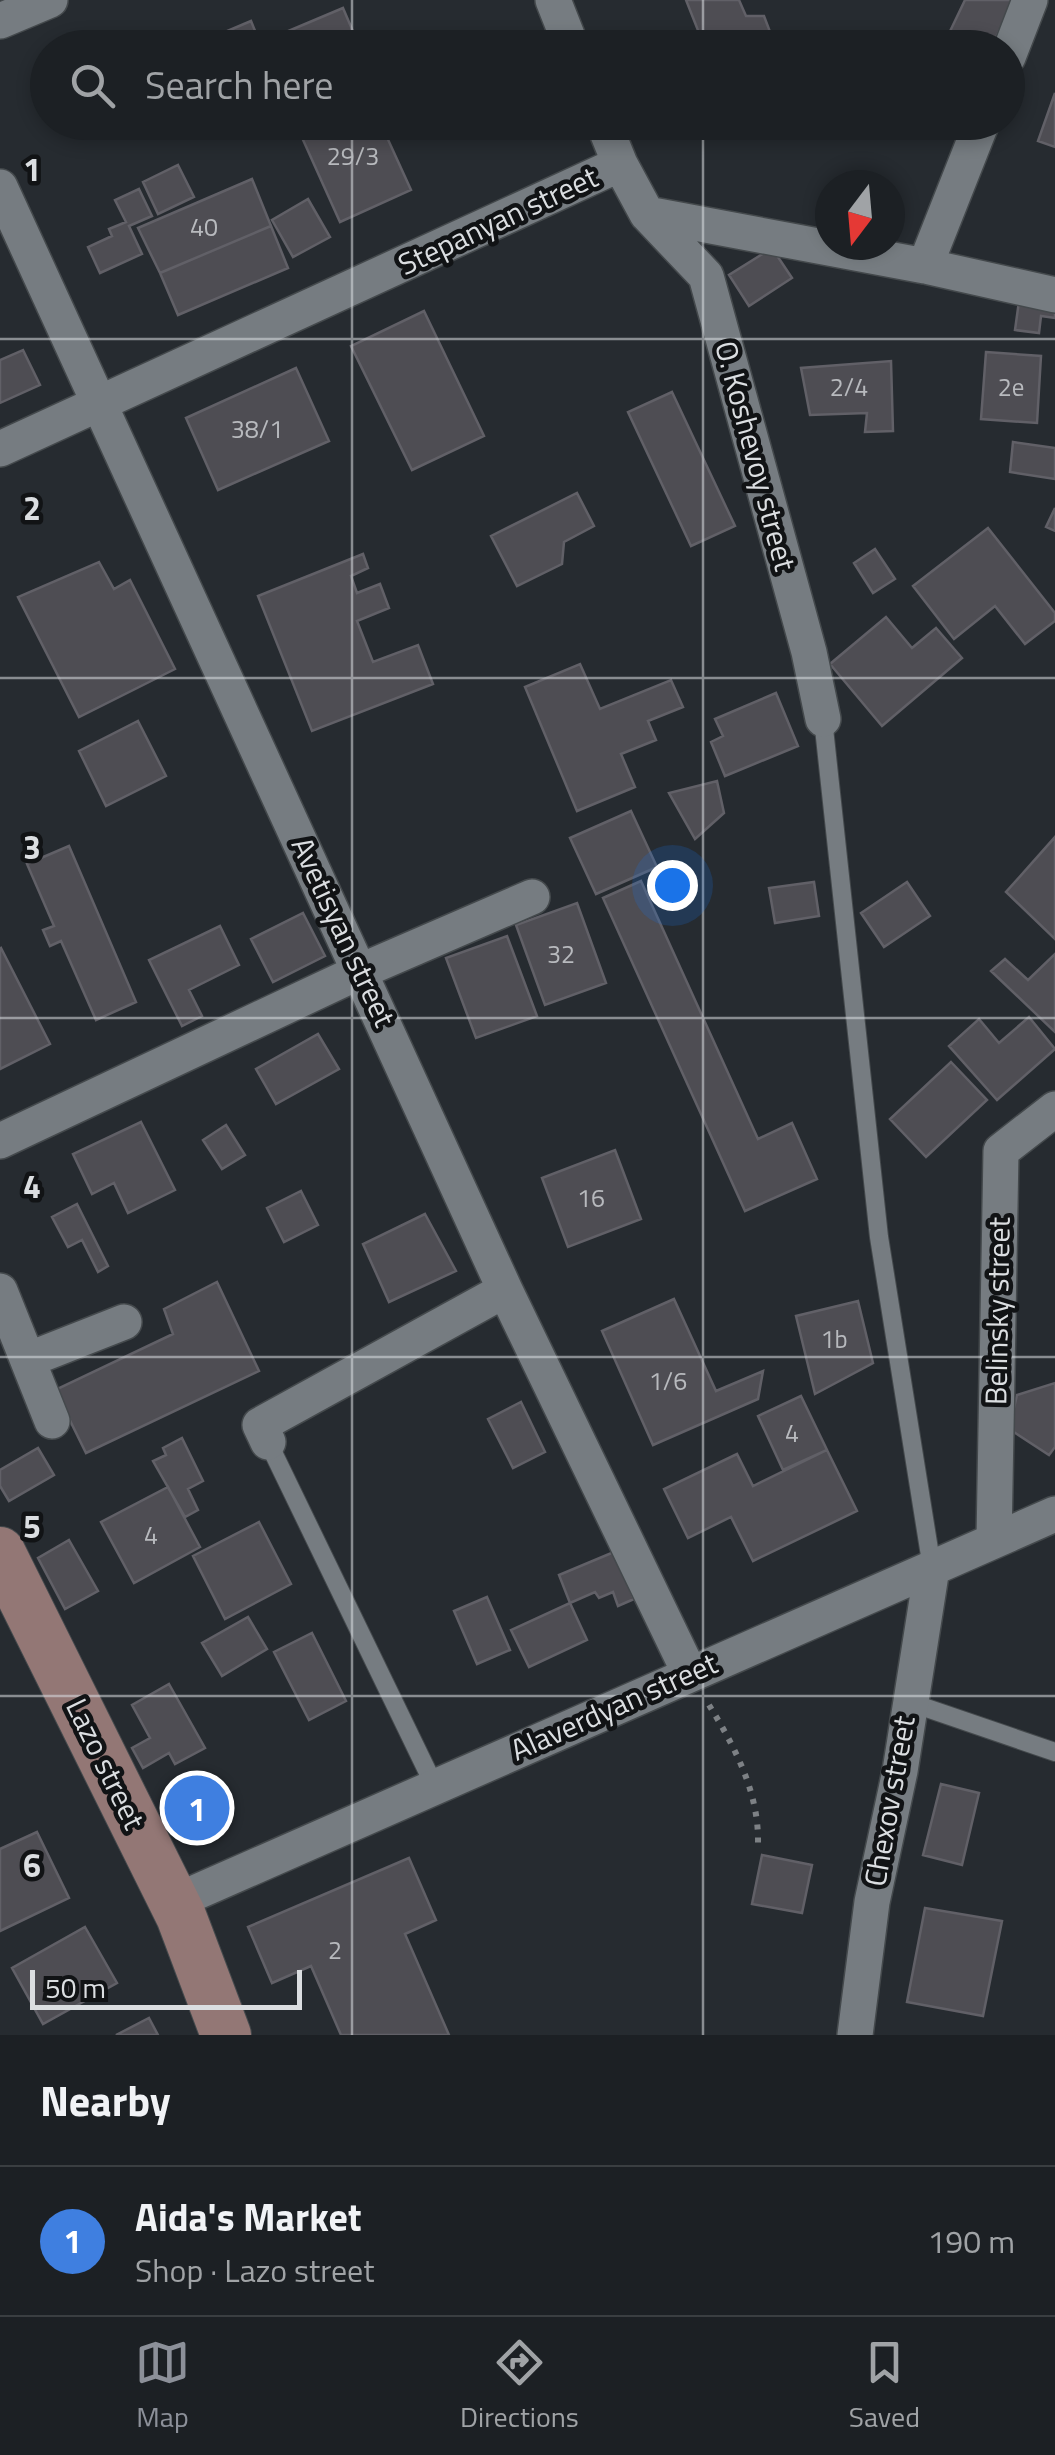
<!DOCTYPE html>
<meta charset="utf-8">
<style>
:root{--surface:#1c2024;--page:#292d31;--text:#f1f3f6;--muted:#a0a3a6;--line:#3a3e41;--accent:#8c9099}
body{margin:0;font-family:"Titillium Web",sans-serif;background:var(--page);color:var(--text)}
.compass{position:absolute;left:815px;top:170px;width:90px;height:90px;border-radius:50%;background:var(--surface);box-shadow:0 5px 15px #0003;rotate:196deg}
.scale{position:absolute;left:30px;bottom:25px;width:272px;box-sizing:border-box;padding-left:10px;border:5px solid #dbdee1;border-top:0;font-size:28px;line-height:35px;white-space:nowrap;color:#dbdee1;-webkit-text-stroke:8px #111315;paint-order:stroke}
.you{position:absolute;left:672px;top:885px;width:35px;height:35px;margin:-25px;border:8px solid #fff;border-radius:50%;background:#1a73e8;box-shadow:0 0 0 15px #1a73e833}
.badge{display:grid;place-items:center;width:65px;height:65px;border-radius:50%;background:var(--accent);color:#fff;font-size:32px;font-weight:700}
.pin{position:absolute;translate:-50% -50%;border:5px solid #fff;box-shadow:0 2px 10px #0006}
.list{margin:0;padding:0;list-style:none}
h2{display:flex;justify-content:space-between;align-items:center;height:130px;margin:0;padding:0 40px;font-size:42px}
h2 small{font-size:32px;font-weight:400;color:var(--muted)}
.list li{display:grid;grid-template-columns:65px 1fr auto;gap:30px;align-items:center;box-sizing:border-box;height:150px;padding:0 40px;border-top:2px solid var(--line)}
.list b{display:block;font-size:38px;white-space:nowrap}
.list p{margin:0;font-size:32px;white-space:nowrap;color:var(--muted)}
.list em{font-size:32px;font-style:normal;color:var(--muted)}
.icon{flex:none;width:55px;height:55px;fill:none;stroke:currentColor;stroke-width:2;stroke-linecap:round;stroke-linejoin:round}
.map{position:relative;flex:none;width:1055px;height:2035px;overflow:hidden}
.search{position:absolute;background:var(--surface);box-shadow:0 5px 15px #0003;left:30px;right:30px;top:30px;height:110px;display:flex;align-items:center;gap:25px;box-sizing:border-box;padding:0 35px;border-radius:55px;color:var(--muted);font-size:38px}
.sheet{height:280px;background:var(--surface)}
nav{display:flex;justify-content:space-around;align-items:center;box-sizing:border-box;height:140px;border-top:2px solid var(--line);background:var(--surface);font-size:28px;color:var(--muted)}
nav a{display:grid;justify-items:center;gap:5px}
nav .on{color:var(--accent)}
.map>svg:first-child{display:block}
.building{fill:#4e4d53;stroke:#616067;stroke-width:2.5}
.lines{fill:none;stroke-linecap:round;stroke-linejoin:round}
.lane-casing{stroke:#44494c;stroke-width:20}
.street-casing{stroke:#44494c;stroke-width:38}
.secondary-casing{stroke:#44494c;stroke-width:52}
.path{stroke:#7d8185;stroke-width:6;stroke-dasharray:5 8;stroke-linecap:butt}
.lane{stroke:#767c81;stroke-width:18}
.street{stroke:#767c81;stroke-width:35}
.secondary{stroke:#937775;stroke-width:50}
.grid{fill:none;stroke:#dbdee1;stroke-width:2.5;stroke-opacity:0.55}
.labels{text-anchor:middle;stroke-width:9;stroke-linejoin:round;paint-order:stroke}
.number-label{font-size:25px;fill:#b8babe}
.street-label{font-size:30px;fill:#dbdee1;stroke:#111315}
.grid-label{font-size:32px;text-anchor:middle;font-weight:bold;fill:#dbdee1;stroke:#111315;stroke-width:9;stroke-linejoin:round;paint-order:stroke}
</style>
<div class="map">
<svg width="1055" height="2035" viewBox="0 0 1055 2035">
<rect width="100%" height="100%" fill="#262b30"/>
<!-- building -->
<path class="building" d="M686,0h53l7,16h18l8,21 -26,11h-41z
M965,0h49l-23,48h-49z
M343,8l17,40h-128l-7,-16 26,-11 9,22z
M1055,93v54l-17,-6z
M295,122h85l31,68 -71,32z
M178,165l16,32 -36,17 -15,-32z
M252,179l19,47 -111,47 -22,-45z
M139,189l13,27 -23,10 13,28 -42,19 -12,-26 24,-11 -3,-7 17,-7 -11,-22z
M308,199l22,38 -37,20 -21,-37z
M271,226l17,42 -110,47 -18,-42z
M772,248l20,30 -43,28 -20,-31z
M1019,301l36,5v12l-14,-2 -2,17 -24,-3z
M424,311l60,125 -72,34 -61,-124z
M23,350l17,35 -40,18v-43z
M986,352l55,4 -4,67 -56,-4z
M891,361l2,70 -28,1 2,-19 -57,2 -9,-47z
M296,368l33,73 -111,49 -32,-72z
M672,392l63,134 -44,20 -63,-134z
M1013,442l42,6v31l-45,-7z
M577,493l17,33 -30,16 -2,22 -45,22 -26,-50z
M1055,508v23l-9,-4z
M988,528l67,85v8l-30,23 -30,-38 -41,33 -41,-53z
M875,549l20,30 -22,14 -19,-30z
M363,554l5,14 -17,8 6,17 23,-9 9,24 -32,13 16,41 45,-17 15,39 -121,47 -54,-135z
M99,562l15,27 16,-9 45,89 -96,48 -61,-120z
M886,617l26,31 24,-20 26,30 -80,68 -52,-62z
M580,664l20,45 71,-29 12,27 -35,14 8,19 -35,14 14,33 -58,24 -52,-124z
M776,693l22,53 -73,30 -14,-34 12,-6 -8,-17z
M138,721l28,55 -60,30 -27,-55z
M717,781l7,32 -29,26 -26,-46z
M631,811l26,56 -61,27 -26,-56z
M1055,837v102l-49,-47z
M69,846l67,156 -40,18 -35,-79 -11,5 -7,-16 11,-4 -27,-62z
M641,881l117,258 34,-16 25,56 -72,32 -142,-313z
M814,882l5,34 -44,7 -6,-35z
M907,882l23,34 -46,31 -23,-34z
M577,903l29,80 -61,22 -29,-80z
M303,913l22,43 -52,26 -22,-43z
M220,926l19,39 -50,25 13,26 -20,10 -33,-66z
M507,936l30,80 -61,22 -30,-80z
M1,948l49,96 -50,25v-120z
M1055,954v78l-64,-61 14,-12 23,21z
M1029,1017l26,32 -58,51 -48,-54 30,-27 20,24z
M318,1034l21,35 -63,35 -20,-35z
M951,1062l36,38 -61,57 -36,-38z
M141,1122l34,68 -47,23 -14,-30 -22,11 -19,-40z
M226,1125l19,30 -23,14 -19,-29z
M615,1150l26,69 -73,28 -26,-69z
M301,1191l17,34 -34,17 -17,-34z
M77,1204l31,62 -10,6 -16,-32 -14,7 -16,-30z
M425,1214l31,57 -67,31 -26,-58z
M217,1282l42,89 -173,82 -31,-63 118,-56 -9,-25z
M674,1299l42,92 47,-20 -5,28 -105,46 -51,-114z
M858,1301l15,62 -58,31 -19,-78z
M1055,1383v64l-6,8 -40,-26 8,-34z
M801,1396l26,54 -44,20 -25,-54z
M521,1402l24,50 -32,16 -25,-49z
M182,1438l21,43 -15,8 10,21 -13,7 -32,-56 13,-6 -3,-7z
M38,1448l16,27 -45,26 -9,-15v-16z
M827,1450l30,61 -104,50 -22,-44 -43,21 -24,-49 73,-35 16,32z
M168,1487l32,60 -66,36 -33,-61z
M259,1522l32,62 -66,35 -32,-63z
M69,1540l29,51 -33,18 -27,-51z
M614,1552l20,47 -16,7 -5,-14 -14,6 -4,-6 -25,11 -11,-28z
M487,1597l23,53 -33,14 -23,-53z
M570,1603l17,37 -58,27 -18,-37z
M248,1617l19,32 -45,27 -20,-33z
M312,1633l34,68 -37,19 -35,-68z
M169,1684l36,64 -30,16 -6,-11 -26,15 -11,-20 18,-10 -18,-33z
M941,1784l38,9 -17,72 -39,-10z
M37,1832l32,66 -69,33v-82z
M762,1855l50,10 -10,48 -50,-9z
M409,1858l27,62 -31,14 44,101h-108l-30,-69 -39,17 -24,-56z
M925,1908l77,13 -19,95 -76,-14z
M85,1927l32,56 -74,41 -31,-56z
M149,2018l9,17h-42z"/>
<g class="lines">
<!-- lane casing -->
<g class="lane-casing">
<path id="lane" d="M823,719l56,518 53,331
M268,1442l167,345
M909,1702l146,50"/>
</g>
<!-- street casing -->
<g class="street-casing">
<path id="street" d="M553,0l19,48
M0,21l50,-21
M1008,57l22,-57
M603,122l17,42
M0,187l505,1103 185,384
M647,214l59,62 103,376 14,67
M925,266l57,-144
M0,449l620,-285 27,50 278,52 130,29
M0,1141l361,-170 171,-74
M0,1291l52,130
M30,1359l94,-37
M268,1442l-8,-17 245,-135
M994,1540l7,-389 54,-42
M174,1902l881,-388
M855,2035l17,-133 28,-131 32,-203"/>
</g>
<!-- secondary casing -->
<g class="secondary-casing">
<path id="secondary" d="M0,1552l181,364 45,119"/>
</g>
<!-- path -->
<path class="path" d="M709,1705c26,42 50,88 49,138"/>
<!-- lane -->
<use href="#lane" class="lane"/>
<!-- street -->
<use href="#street" class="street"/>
<!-- secondary -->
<use href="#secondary" class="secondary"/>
</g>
<!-- grid -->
<path class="grid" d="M352,0v48M703,0v48M352,122v1913M703,122v1913M0,339h1055M0,678h1055M0,1018h1055M0,1357h1055M0,1696h1055"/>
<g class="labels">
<!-- number labels -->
<g class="number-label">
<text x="353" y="165">29/3</text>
<text x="204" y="236">40</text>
<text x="849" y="396">2/4</text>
<text x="1011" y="396">2e</text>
<text x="257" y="438">38/1</text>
<text x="561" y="963">32</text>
<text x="591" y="1207">16</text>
<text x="834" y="1348">1b</text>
<text x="668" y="1390">1/6</text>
<text x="792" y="1442">4</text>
<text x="151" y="1544">4</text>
<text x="335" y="1959">2</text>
</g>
<!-- street labels -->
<g class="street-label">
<text transform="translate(498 221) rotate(-25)" y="10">Stepanyan street</text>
<text transform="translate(755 456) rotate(75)" y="10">O. Koshevoy street</text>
<text transform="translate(343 932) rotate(65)" y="10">Avetisyan street</text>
<text transform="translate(998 1311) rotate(-89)" y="10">Belinsky street</text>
<text transform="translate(614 1707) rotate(-24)" y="10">Alaverdyan street</text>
<text transform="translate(105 1764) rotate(64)" y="10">Lazo street</text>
<text transform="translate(890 1801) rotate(-80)" y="10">Chexov street</text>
</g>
</g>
<g class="grid-label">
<text x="32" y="181">1</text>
<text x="32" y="520">2</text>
<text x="32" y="859">3</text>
<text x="32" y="1198">4</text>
<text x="32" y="1538">5</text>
<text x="32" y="1877">6</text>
</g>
</svg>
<svg class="compass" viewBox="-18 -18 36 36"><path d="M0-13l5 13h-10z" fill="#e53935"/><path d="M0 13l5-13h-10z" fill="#a0a3a6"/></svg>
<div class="scale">50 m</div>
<div class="you"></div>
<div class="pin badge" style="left:197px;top:1808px;background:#3f7fe0">1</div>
<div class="search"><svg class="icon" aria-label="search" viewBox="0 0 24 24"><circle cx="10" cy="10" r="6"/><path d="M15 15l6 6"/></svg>Search here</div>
</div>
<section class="sheet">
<h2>Nearby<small></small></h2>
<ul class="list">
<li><span class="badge" style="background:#3f7fe0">1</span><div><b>Aida's Market</b><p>Shop · Lazo street</p></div><em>190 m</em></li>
</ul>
</section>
<nav>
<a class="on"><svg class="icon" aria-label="map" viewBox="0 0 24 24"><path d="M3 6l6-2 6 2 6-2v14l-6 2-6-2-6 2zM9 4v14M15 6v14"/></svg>Map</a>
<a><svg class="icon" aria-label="directions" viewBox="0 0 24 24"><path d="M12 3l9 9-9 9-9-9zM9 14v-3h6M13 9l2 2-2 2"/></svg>Directions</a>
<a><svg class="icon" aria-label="saved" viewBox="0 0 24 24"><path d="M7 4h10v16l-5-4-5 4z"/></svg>Saved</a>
</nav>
